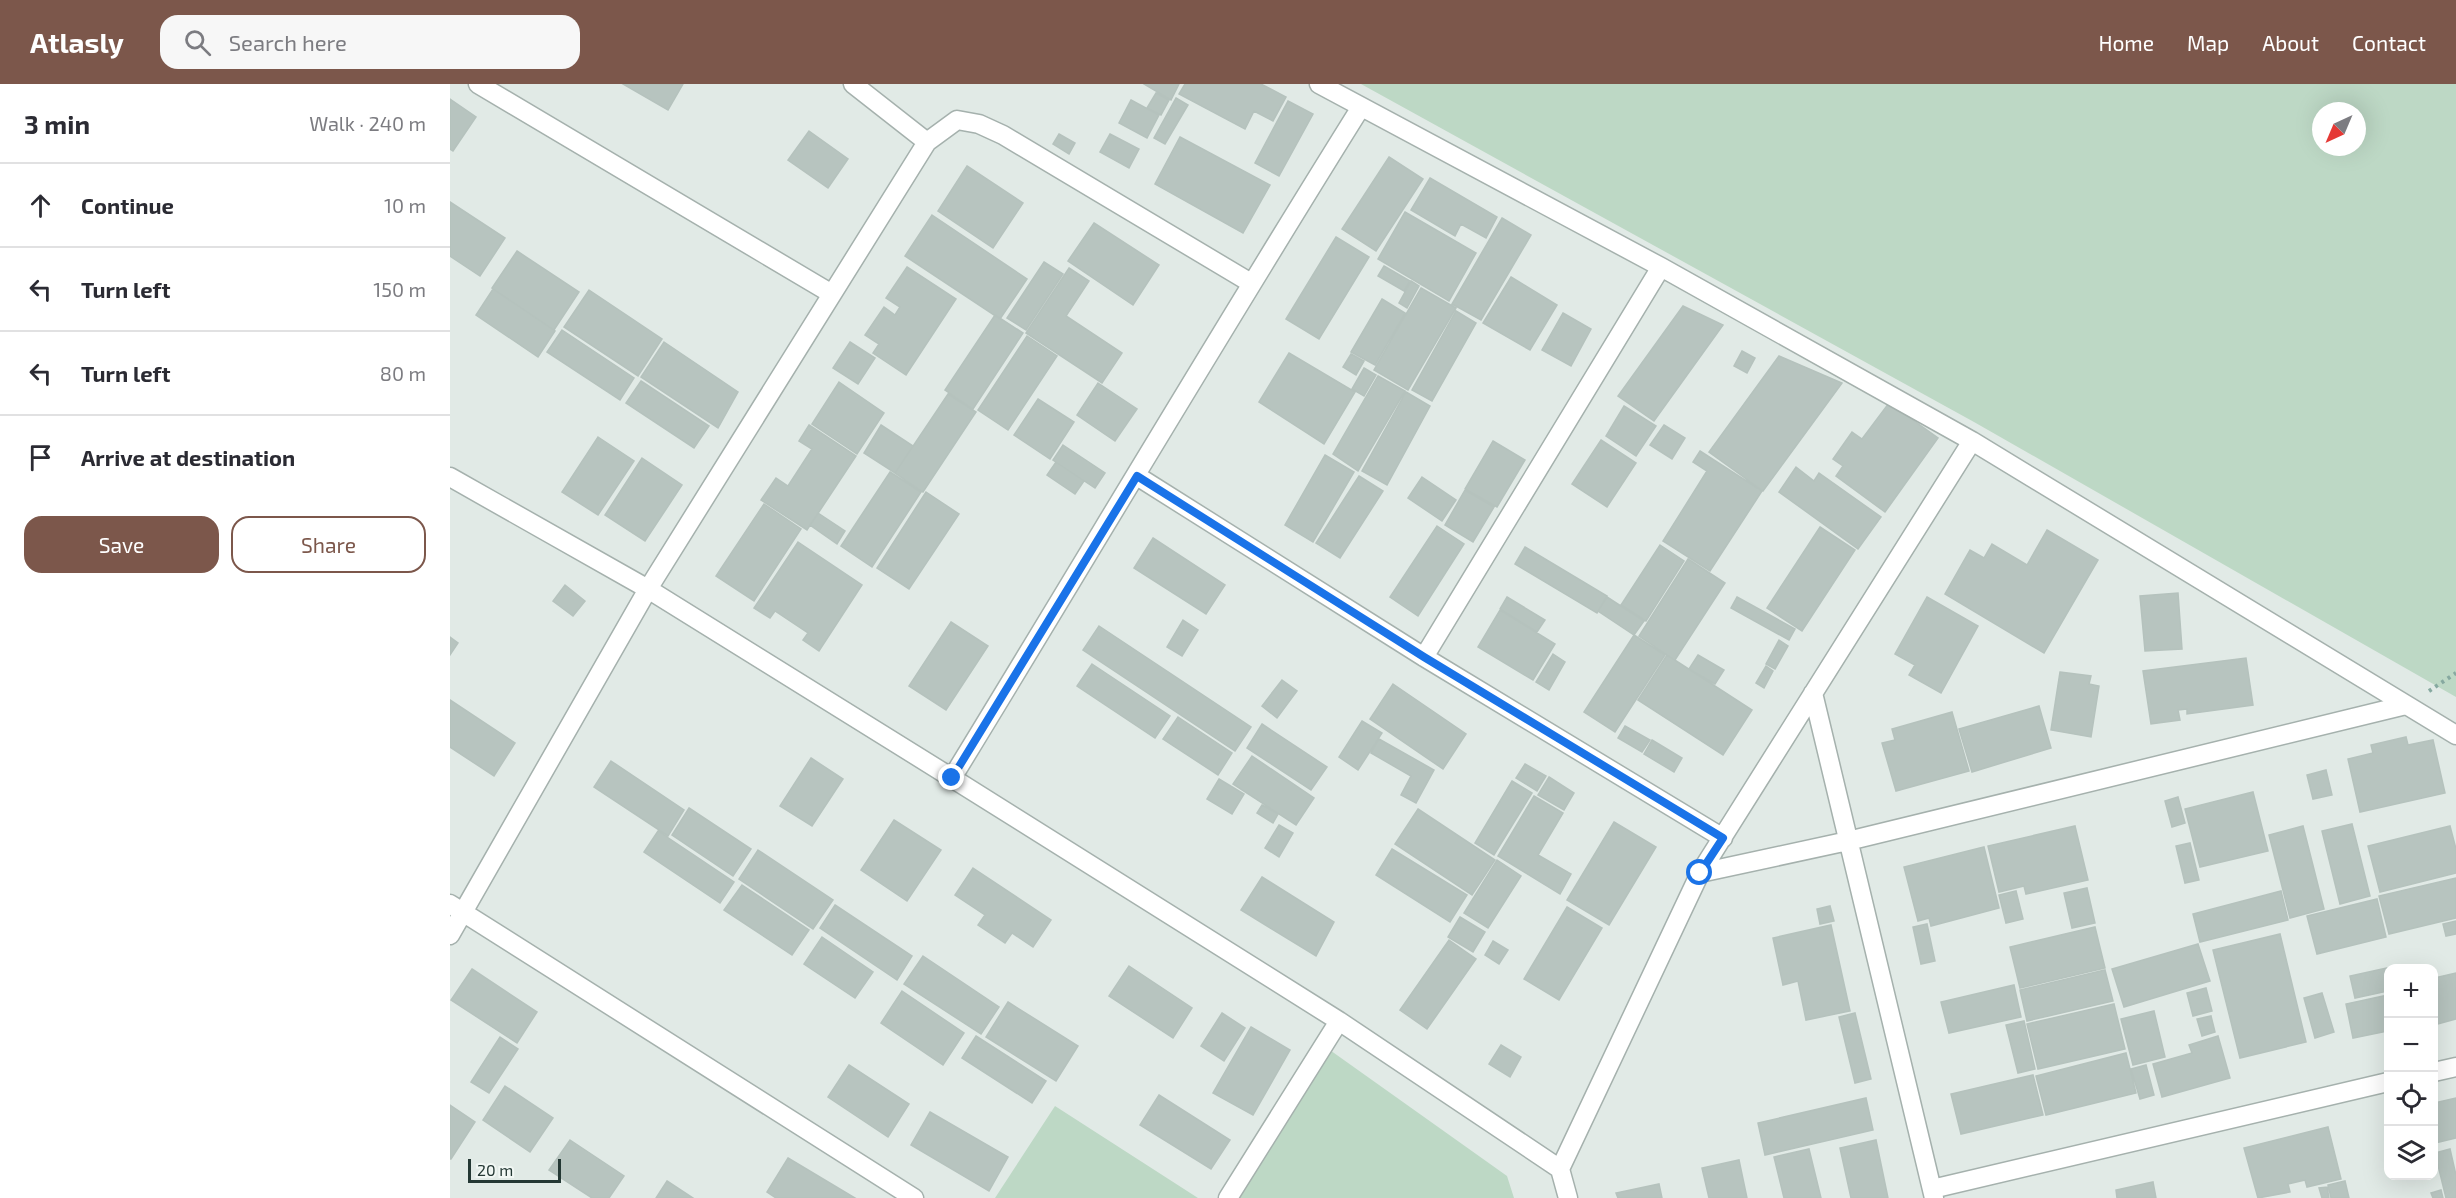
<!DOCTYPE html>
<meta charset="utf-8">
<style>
:root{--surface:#fff;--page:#f7f7f7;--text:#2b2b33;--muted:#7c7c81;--line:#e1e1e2;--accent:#7c574b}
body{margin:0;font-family:"Exo 2",sans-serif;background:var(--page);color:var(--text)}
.controls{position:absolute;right:18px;bottom:18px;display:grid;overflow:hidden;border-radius:12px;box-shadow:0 6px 24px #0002}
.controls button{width:54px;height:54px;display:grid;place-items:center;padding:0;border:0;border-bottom:2px solid var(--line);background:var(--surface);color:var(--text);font:30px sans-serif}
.compass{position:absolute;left:1862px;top:18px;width:54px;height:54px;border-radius:50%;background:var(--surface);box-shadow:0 6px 24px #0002;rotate:224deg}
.scale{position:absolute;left:18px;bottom:15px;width:93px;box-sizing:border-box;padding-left:6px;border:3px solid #243834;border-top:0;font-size:16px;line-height:21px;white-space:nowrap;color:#243834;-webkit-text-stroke:4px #f1f7f4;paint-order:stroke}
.stop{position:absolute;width:18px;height:18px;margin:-14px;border:4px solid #1a73e8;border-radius:50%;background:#fff}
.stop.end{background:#1a73e8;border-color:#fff;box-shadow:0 2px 6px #0008}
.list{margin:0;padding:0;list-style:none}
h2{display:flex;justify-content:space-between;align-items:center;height:78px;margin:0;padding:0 24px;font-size:26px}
h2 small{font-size:20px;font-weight:400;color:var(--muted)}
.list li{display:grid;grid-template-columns:39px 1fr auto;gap:18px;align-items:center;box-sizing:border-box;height:84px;padding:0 24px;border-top:2px solid var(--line)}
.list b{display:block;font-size:22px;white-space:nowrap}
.list em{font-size:20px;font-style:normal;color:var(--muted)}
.actions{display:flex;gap:12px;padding:18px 24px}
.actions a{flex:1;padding:14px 0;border:2px solid var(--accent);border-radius:18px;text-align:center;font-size:21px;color:var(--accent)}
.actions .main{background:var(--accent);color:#fff}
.icon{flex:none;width:33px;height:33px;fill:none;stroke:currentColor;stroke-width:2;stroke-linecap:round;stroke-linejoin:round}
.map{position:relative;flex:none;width:2006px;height:1114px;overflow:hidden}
header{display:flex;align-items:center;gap:36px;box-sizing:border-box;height:84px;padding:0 30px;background:var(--accent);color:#fff}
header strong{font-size:28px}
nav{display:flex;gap:33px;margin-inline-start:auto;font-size:21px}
.search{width:420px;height:54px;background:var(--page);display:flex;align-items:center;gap:15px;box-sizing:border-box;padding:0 21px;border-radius:18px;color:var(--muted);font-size:22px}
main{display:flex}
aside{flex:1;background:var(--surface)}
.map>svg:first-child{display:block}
.green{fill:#bdd8c5;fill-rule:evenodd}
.building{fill:#b7c4bf;stroke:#b5c2bd;stroke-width:1.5}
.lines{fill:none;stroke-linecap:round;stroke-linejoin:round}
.minor-casing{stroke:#a5b1ad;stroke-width:21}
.path{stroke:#86a9a0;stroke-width:4;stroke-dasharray:3 4.5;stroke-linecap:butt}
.minor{stroke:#fff;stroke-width:18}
.route{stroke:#1a73e8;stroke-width:8}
</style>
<header>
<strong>Atlasly</strong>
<div class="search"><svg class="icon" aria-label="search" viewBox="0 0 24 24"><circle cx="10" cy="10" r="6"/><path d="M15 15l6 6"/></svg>Search here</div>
<nav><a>Home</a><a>Map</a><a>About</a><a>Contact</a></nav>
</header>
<main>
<aside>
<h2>3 min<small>Walk · 240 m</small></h2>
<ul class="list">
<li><svg class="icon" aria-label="ahead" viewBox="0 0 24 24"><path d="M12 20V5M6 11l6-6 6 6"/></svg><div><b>Continue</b></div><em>10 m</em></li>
<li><svg class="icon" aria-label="left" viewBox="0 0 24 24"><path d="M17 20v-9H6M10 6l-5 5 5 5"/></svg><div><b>Turn left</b></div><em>150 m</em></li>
<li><svg class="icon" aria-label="left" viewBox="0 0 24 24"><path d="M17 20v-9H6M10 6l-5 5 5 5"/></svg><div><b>Turn left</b></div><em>80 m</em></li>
<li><svg class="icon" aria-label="arrive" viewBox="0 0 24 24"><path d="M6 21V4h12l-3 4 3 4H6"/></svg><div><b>Arrive at destination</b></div></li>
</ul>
<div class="actions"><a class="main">Save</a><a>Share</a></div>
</aside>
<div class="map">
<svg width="2006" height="1114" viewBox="0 0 2006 1114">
<rect width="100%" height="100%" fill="#e1eae6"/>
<!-- green -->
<path class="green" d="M911,0h1095v613l-482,-275zM1871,27h36v36h-36z
M877,964l180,128 7,22h-286z
M605,1022l143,92h-203z"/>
<!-- building -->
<path class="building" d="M173,0h60l-15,26z
M694,0h35l-8,16z
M735,0h76l25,13 -13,24 -19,-10 -9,18 -66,-35z
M706,9l13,7 -8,15 -14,-7z
M726,14l12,7 -23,39 -11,-6z
M0,15l26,18 -23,34 -3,-2z
M681,16l28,15 -12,23 -28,-15z
M838,17l25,13 -34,62 -24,-13z
M359,47l39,28 -20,29 -40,-28z
M609,50l16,9 -6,11 -16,-10z
M660,50l29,15 -10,19 -29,-16z
M730,53l90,48 -27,48 -88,-49z
M939,73l34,22 -47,72 -34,-22z
M517,82l56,37 -30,45 -55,-37z
M980,94l67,39 -11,21 -25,-14 -6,12 -44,-26z
M0,118l55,36 -25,38 -30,-20z
M955,128l71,41 -27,48 -71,-42z
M482,131l95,64 -27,40 -95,-63z
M1052,134l29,17 -50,85 -29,-16z
M644,139l65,42 -26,40 -65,-44z
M886,153l33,20 -50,82 -33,-20z
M67,167l62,41 -25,38 -62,-42z
M594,178l19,12 -37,56 -19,-12z
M934,182l26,15 -6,10 -26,-15z
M457,183l49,32 -50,76 -33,-22 6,-9 -14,-9 19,-28 11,8 5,-8 -14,-9z
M619,184l20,13 -23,35 56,37 -20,30 -76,-50z
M1061,193l46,28 -27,45 -47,-27z
M961,197l8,5 -12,22 -8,-5z
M971,204l35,20 -48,82 -34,-20z
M43,205l62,42 -17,26 -62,-42z
M139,206l73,49 -24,37 -74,-49z
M932,215l23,14 -30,52 -24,-13z
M1233,222l40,19 -69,96 -36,-25z
M1006,227l20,12 -44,78 -20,-11z
M1113,229l28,16 -20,37 -29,-16z
M545,231l28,18 -50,76 -28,-19z
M112,246l72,48 -14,22 -73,-48z
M577,252l30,20 -49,74 -30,-20z
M214,258l74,50 -20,36 -77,-51z
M400,258l25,16 -17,26 -25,-16z
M1292,267l13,7 -8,15 -13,-7z
M839,269l66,39 -31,52 -65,-42z
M901,270l13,7 -8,14 -13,-8z
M1329,272l63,27 -79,108 -54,-39z
M914,284l12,7 -12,21 -12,-7z
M928,292l27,15 -47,80 -25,-17z
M191,297l68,45 -15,22 -68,-45z
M389,298l45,31 -27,41 -45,-30z
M648,299l39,26 -22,32 -38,-26z
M956,308l24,14 -43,79 -25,-14z
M498,310l28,18 -53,80 -28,-19z
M588,315l36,23 -24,37 -36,-24z
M1439,319l49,35 -53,74 -49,-36 7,-10 -10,-7 19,-27 10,7z
M1174,322l32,20 -20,30 -30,-20z
M359,341l47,31 -49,74 -46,-30 15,-22 12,8 24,-37 -13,-8z
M431,341l32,21 -18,27 -31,-20z
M1214,341l21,13 -13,21 -22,-14z
M148,353l36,24 -36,54 -36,-23z
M1151,356l35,23 -29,44 -35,-23z
M1043,357l32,19 -28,47 -32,-18z
M613,361l42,28 -10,15 -42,-28z
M1250,367l62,40 -52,80 -47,-30 44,-70 -14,-9z
M875,371l29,17 -41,70 -28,-17z
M192,374l40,27 -37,56 -40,-26z
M606,378l28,19 -9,13 -28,-19z
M1346,383l18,14 5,-8 62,44 -23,32 -79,-57z
M440,388l31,20 -49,75 -31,-21z
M909,392l24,15 -43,67 -24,-15z
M972,393l34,23 -14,21 -34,-23z
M1015,406l29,17 -21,35 -28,-17z
M476,408l33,22 -50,75 -32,-21z
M314,420l37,25 -47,72 -38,-25z
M368,429l27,18 -8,13 -27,-19z
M987,442l27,18 -46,72 -28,-19z
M1370,443l35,23 -53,81 -35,-23z
M1597,446l51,30 -54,93 -99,-59 25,-44 14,8 8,-14 35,21z
M703,454l72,47 -19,29 -72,-46z
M348,458l64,43 -43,66 -16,-11 5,-7 -33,-22 -5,7 -16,-10z
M1210,461l24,16 -38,60 -25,-16z
M1075,463l82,49 -10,17 -82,-49z
M1238,475l37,24 -50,77 -36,-24z
M115,501l20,16 -12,15 -20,-15z
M1728,509l4,56 -37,2 -5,-55z
M1057,513l38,23 -8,12 -37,-23z
M1157,513l37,24 -10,14 -36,-24z
M1287,513l58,32 -6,11 -58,-32z
M1477,513l51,29 -37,67 -32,-18 6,-10 -20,-11z
M1050,526l55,34 -22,36 -55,-33z
M733,536l15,10 -16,26 -15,-9z
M501,538l37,24 -42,64 -37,-24z
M649,542l152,101 -16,24 -152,-101z
M1184,551l31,20 -50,77 -31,-20z
M0,553l8,6 -8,12z
M1329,556l9,6 -13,23 -9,-5z
M1103,570l12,8 -16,28 -13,-8z
M1217,571l85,55 -29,45 -85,-55z
M1248,571l26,15 -9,14 -26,-15z
M1796,574l7,47 -66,9v-5l-9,1 2,10 -29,4 -8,-53z
M642,580l78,52 -15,22 -78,-52z
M1316,582l7,5 -9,17 -8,-5z
M1610,588l31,4 -2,8 10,2 -8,51 -40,-7z
M832,596l15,11 -20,27 -15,-12z
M943,600l73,50 -23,35 -73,-50z
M0,616l65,43 -21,33 -44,-29z
M1589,622l12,42 -79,24 -13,-43z
M1502,628l17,59 -73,20 -14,-48 13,-3 -3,-11z
M728,633l54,36 -14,22 -55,-36z
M912,637l20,12 -24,37 -19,-13z
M812,640l65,43 -16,23 -64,-42z
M1175,642l25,14 -8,12 -24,-14z
M1956,653l2,8 25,-5 12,53 -85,19 -12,-53 25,-6 -2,-8z
M929,655l55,31 -18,33 -15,-8 10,-19 -40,-23z
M1202,656l30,18 -8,14 -30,-18z
M802,672l62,42 -18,27 -63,-41z
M361,674l32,21 -31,47 -32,-20z
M161,677l73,49 -16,26 -74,-49z
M1075,680l21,12 -9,15 -21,-13z
M1876,686l6,25 -19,4 -6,-24z
M1099,693l25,16 -10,17 -26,-15z
M769,695l25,15 -12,20 -25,-15z
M1062,697l20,12 -38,62 -19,-12z
M1803,708l15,59 -68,16 -15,-58z
M1084,712l29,17 -25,42 33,19 -11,20 -62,-38z
M1728,713l7,26 -13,4 -7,-26z
M812,721l16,9 -5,9 -16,-10z
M239,724l62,41 -18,27 -61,-41z
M968,725l77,51 -23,35 -77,-51z
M444,736l47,30 -34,51 -46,-31z
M1164,738l42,25 -47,78 -42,-25z
M1902,740l18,72 -30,8 -18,-73z
M829,741l14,8 -14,24 -14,-9z
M1625,742l13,54 -62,14 -2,-8 -25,6 -11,-46z
M1853,742l21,83 -34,9 -21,-83z
M2000,742l6,23v24l-76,19 -12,-46z
M208,747l76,51 -14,21 -76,-51z
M1740,759l9,37 -14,3 -9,-37z
M1534,763l15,61 -68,18 -2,-8 -11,3 -14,-54z
M942,765l75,46 -17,27 -74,-47z
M308,766l75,50 -20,29 -74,-50z
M1047,776l24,16 -33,52 -24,-15z
M523,784l78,52 -18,27 -21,-14 -7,10 -27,-18 7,-10 -30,-20z
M812,793l72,45 -18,34 -75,-46z
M2006,794v40l-67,16 -10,-38z
M292,801l67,45 -17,25 -68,-45z
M1637,804l8,35 -23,5 -8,-35z
M1566,807l7,28 -17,4 -7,-28z
M1831,807l7,29 -88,22 -7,-28z
M1927,815l9,38 -69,17 -10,-38z
M385,821l77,51 -15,24 -77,-52z
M1380,822l4,15 -14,3 -3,-15z
M1117,823l35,21 -43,72 -35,-21z
M1010,833l25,15 -12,20 -25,-15z
M2006,837v13l-10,2 -3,-12z
M1477,840l8,37 -14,3 -8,-37z
M1381,841l19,86 -44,9 -8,-39 -15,4 -10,-47z
M1645,843l10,41 -85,20 -10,-41z
M1830,850l26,108 -66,16 -27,-108z
M372,853l51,35 -18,26 -51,-34z
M999,856l27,19 -49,70 -27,-19z
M1043,857l15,9 -9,14 -14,-9z
M1748,860l12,37 -86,26 -12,-38z
M473,872l76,51 -18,27 -77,-50z
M679,882l63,42 -19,30 -64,-42z
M1937,884l1,23 -33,7 -5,-22z
M22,885l65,43 -20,31 -66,-43z
M1655,886l8,31 -86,20 -7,-31z
M2006,889v46l-22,6v-47z
M1564,901l7,32 -72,16 -8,-31z
M1756,904l6,23 -19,5 -6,-23z
M452,907l62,42 -21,32 -62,-42z
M1872,909l12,39 -19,6 -11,-40z
M1938,911v36l-35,7 -7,-34z
M558,918l70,44 -22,35 -70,-44z
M1664,920l11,45 -87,20 -11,-45z
M1704,927l11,46 -32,8 -12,-46z
M772,929l23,15 -21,33 -23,-15z
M1405,929l16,66 -16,4 -16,-66z
M1761,932l4,16 -13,4 -5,-17z
M1574,937l11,48 -17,4 -12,-48z
M801,943l39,23 -37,65 -40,-22z
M526,952l70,45 -14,22 -70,-45z
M1768,952l12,42 -68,19 -9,-33 39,-11 -3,-8z
M50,953l18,12 -29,44 -18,-11z
M1051,961l20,12 -11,20 -21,-13z
M1676,969l10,40 -90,22 -10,-39z
M399,981l60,39 -21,33 -60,-40z
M1696,981l8,30 -14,4 -9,-30z
M1583,991l10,40 -82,19 -10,-40z
M55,1002l48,32 -23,34 -47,-32z
M709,1011l71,45 -19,29 -71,-44z
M1416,1014l7,32 -108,25 -7,-32z
M2006,1014v40l-21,5 -1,-40z
M0,1021l25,17 -24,37h-1z
M480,1028l78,45 -19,34 -78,-46z
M1878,1043l13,52 -34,8 -2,-7 -17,4 2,8 -32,6 -14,-50z
M120,1056l54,36 -15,22h-17l-43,-28z
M1426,1056l12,58h-37l-11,-50z
M1359,1065l12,49h-37l-10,-41z
M2000,1065l6,26v23h-10l-11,-45z
M338,1074l67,40h-79l-9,-6z
M1289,1076l8,38h-38l-7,-30z
M217,1097l26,17h-37z
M1895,1097l4,17h-18l-3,-13z
M1703,1098l3,16h-39l-1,-8z
M1209,1100l3,14h-44l-2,-5z
M1877,1103l2,11h-7l-3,-10z
M1991,1106l2,8h-10l-2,-5z"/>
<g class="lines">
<!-- minor casing -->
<g class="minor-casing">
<path id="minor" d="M28,0l354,210
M403,0l74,58
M869,0l342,183 311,174 484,294
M687,392l287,181 299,181
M0,393l198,112 304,189 387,243 221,148
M974,573l237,-390
M1363,609l121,505
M502,694c137,-224 270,-449 409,-671
M1250,789l148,-32 558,-136
M0,820l464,294
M0,851l198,-346 279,-447 30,-22 22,4 24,11 248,148
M1984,988l22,-5
M1482,1105l456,-107
M778,1114l111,-177
M1118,1114l-8,-29 140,-296 272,-432"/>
</g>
<!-- path -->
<path class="path" d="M1979,607l27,-18"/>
<!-- minor -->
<use href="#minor" class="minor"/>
</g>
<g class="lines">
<!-- route -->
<path class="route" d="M502,694l185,-302 287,181 299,181 -23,35"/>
</g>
</svg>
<div class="controls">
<button>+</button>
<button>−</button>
<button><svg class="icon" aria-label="locate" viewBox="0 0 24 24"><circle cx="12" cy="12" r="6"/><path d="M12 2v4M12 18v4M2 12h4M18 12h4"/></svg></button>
<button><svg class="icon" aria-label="layers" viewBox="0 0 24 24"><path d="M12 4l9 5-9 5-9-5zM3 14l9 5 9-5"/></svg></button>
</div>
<svg class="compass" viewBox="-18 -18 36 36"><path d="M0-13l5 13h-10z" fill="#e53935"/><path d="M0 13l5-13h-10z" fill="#7c7c81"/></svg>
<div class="scale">20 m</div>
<div class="stop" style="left:1250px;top:789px"></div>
<div class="stop end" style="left:502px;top:694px"></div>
</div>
</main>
